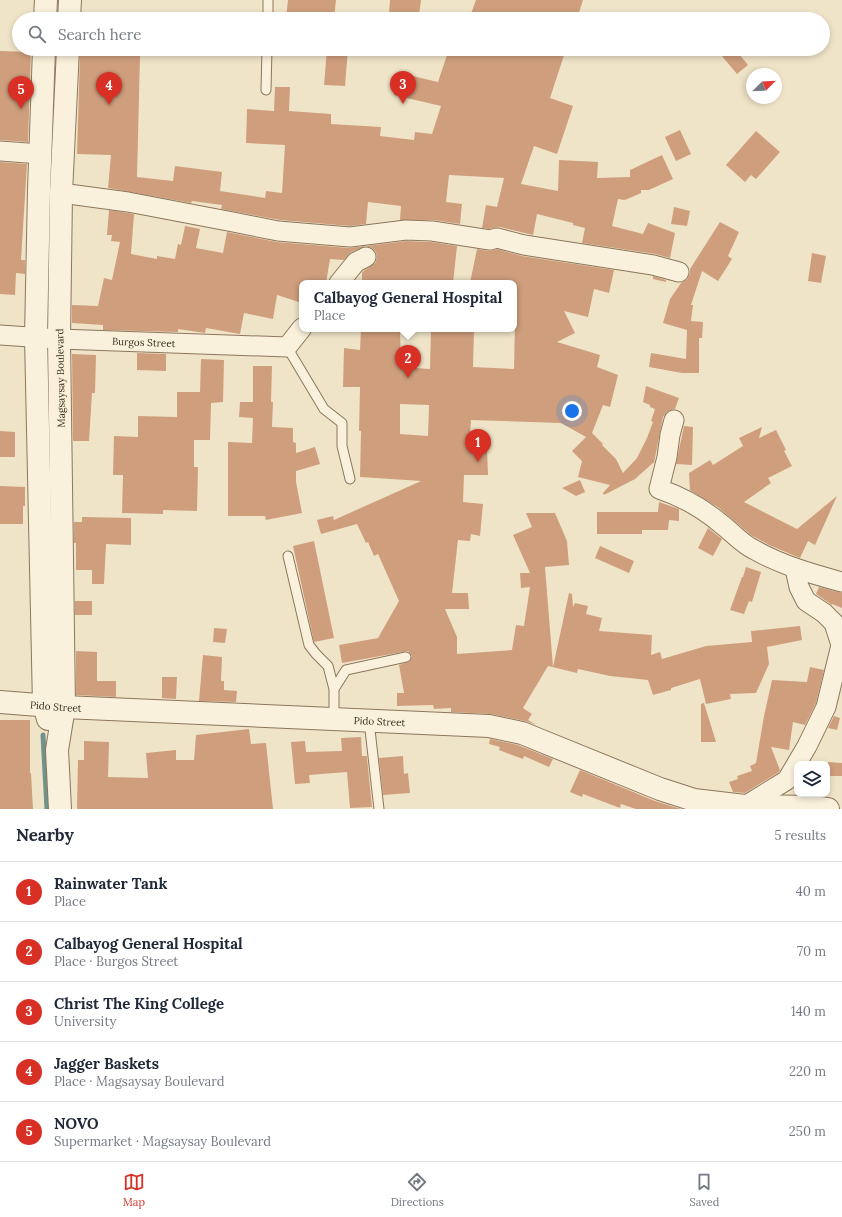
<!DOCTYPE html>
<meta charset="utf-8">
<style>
:root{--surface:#fff;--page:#f6f6f7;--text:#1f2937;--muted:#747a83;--line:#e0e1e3;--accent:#d93025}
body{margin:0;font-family:Lora,serif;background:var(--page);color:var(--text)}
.controls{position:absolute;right:12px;bottom:12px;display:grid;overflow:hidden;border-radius:8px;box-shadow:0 2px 6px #0003}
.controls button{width:36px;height:36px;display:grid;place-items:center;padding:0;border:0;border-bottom:1px solid var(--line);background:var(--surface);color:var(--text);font:20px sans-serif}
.compass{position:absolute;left:746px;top:68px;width:36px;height:36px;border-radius:50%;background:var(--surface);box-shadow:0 2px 6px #0003;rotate:66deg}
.you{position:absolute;left:572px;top:411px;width:14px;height:14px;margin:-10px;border:3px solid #fff;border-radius:50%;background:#1a73e8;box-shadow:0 0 0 6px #1a73e833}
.badge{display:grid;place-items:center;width:26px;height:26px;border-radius:50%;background:var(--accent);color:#fff;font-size:13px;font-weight:700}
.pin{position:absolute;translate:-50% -33px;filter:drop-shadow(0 1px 2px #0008)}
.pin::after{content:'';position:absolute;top:21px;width:14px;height:12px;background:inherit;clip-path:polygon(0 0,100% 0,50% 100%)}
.popup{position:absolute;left:299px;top:280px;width:218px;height:52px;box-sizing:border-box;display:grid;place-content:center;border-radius:8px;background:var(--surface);filter:drop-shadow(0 1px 3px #0005);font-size:13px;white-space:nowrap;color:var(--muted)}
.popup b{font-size:15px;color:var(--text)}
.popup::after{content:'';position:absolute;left:50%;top:100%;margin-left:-8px;border:8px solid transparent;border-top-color:var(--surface)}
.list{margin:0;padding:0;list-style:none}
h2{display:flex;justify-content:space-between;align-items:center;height:52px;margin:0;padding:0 16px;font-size:17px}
h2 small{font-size:13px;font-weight:400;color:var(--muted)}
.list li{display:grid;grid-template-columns:26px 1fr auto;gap:12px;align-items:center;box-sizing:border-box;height:60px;padding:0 16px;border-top:1px solid var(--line)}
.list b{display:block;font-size:15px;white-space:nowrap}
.list p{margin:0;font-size:13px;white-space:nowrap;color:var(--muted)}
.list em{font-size:13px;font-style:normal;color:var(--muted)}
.icon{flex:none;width:22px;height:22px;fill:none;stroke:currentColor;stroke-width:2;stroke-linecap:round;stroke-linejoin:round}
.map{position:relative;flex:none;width:842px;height:809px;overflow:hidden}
.search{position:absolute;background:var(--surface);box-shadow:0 2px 6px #0003;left:12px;right:12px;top:12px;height:44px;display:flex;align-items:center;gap:10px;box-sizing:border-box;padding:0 14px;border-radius:22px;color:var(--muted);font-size:15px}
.sheet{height:352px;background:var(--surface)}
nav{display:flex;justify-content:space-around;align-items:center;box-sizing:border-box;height:56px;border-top:1px solid var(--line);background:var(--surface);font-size:11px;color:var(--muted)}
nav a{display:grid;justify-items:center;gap:2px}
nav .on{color:var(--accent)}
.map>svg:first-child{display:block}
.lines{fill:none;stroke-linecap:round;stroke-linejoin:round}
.stream{stroke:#6f938a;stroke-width:5}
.building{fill:#cf9f7d;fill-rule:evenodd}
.service-casing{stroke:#8d765c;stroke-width:11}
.minor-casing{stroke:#8d765c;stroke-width:21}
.tertiary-casing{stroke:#8d765c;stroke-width:24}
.service{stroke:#faf1dc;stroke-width:9}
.minor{stroke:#faf1dc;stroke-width:19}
.tertiary{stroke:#faf1dc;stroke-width:22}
.labels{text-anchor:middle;stroke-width:3;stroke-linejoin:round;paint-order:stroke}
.street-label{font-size:10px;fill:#3d2e20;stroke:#f7eed8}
</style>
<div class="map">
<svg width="842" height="809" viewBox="0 0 842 809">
<rect width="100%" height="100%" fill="#f0e4c8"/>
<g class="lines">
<!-- stream -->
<path class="stream" d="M43,735l4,74"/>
</g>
<!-- building -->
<path class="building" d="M288,0h48l-2,19h-48z
M390,0h31l-2,16 -30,-3z
M476,0h107l-6,19h-108z
M327,49h21l-3,37 -21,-1z
M449,49h117l-16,49 23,8 -16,48 -23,-8 -13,38 37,7 1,-31 39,2 -1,16 33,-1v-7l32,-15 11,24 -24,11h-8v3l-16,7 -7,-1 -6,27 31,8 5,-11 27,10 -5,25 -15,-4 -73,-11 3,-15 -12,-3v-2l-36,-9 -4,21 -33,-8 -11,2 -7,-1 4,-23 11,2 7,-29 -55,-3 -3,27 16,2 -2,20 -27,-4h-33l1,-14 -33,-4 -2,22 -16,2 -70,-6 -59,-11 1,-4 -30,-4 -1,2 -83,-15 3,-33 -34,-1 3,-99 60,1 -3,121 36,4 2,-15 47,6 -2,19 45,7 1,-7 16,2 3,-48 -39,-2 1,-34 27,2 1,-24h15l-1,24 42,3v10l50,3 -1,9 34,4 1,-8 17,2 9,-28 -47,-11 6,-22 38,9z
M716,49h19l13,16 -11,9z
M0,51l31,1 -3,90 -28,-2z
M680,130l11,24 -15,7 -11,-24z
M756,131l24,21 -24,27 -5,-4 -6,7 -19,-17z
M0,162l27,2 -6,96h4v14l-9,-1 -1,22 -15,-1z
M674,207l16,4 -3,15 -16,-2z
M109,210l25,4 -3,40 26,5v-3l18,3 3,-15 3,1 4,-19 15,3 -4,19 27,5 4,-21 50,10 72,6 17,-2 -15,6 -7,8 -14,-1 -4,24h-24v20l-25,-8 -4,24 -29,-6 -4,21 -34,-6 -1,5 -27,-4v3l-75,-2v-5l-31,-2v-18l26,1 6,-28 8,2 8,-38 -9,-1 1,-6h-5z
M720,222l19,10 -11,24 4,3 -14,22 -16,-10 -11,34h2l-2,16 12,1 -1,16h-3v35h-17l-33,-6 2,-14 35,6 1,-29 -24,-7 7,-24 11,-16 6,-4 3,-5v-5z
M406,241l25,1 26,4 -4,37h-91v-11l13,-9 2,-5 -1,-6 -4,-4 -6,-2z
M477,249l12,2 8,-2 25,7 92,14 -5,23 -15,-4 -6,28 -24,-6 11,22 -18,9 43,13 -3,12 21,8 -8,32 -7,-2 -11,28 11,11 -1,1 14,14 7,14 14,-15 10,-20 6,-16 -2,-1 4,-12 -5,-2v-2l-7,-3 3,-16 33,12 -4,11 -4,1 -4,2 -4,5 -9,46h-1l-18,16 -31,16 -1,-2 7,-8 -32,-8 4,-16 -10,-10 14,-14 -25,-14 -90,-3 -2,29 18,1 1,25h-24l-1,27 20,2 -3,32 -9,-2 -1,7 -12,-1 -6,53h16l1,16h-24l12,28v17l55,-4 4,-25 8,1 6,-39 -9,1 -1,-15h10l-17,-38 19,-8 -6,-14h29l12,28 2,24 -24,2 8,100 16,-74 3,1 1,13 2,-4 13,3 -2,8 16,4 -3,13 53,4 -1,20 9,-3 2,7 44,-13 46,-4 -1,-11 49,-5 2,14 -35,7 2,17 -13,29 -26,1 1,5 -25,5 -6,-25 -29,9v2l-18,5 -5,-15 -38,-4 -32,-7 -1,4 -29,-7 -25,42 9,6 -4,6 8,5 -11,-4 -34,-7 -40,-2v-4l-17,1 -1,-4 -36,1v-13h7l-5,-28 11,-4 2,-5 -4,-5 -66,12 -3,-18 39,-7 21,-37 -21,-47 -4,2 -6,-14 -2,1 -9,-19 -36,10 -4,-14 16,-4 1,4 87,-39 -61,-4 1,-46h-2l1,-44h-17l1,-39 16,2 1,-21h39l1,38 29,2 1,-40h43l-1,38 41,2 1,-47h-1v-39h-44zM400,404l29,1 -1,31 -28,-2z
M812,253l14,3 -5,27 -13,-2z
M653,276l13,4v2l-13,-3z
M137,353l29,1v17l-29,-1z
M72,354l24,1 -1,38h-3l-3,48h-16z
M201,359l23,1 -1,42 -12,1 -1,37h-16v27h4l-1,44 -34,-1v4l-41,-1 1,-38h-10l1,-39 24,1v-21l39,1v-25h23z
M253,366h19l-1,36h2l-1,25 21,1v14l3,1v10l19,-6 5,17 -24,7v11l6,31 -36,7 -1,-4h-37v-74l24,1 1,-25 -14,-1 1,-15h13z
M684,426l9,1 -1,38 -16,-1z
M762,427l-3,11 17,-8 10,20 -2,1 8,15 -24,12 3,5 -27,19 53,27 40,-33 -22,49 -7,-4 -8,17 -31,-13 -18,-10 -32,-27 -29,-18 -1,-17 21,-13 3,5 30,-19 -4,-8z
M0,431l15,1v25h-15z
M580,480l5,12 -9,4 -14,-8z
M0,486l25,1v19h-2v18h-23z
M659,502l20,7v12l-10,-1 -1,10h-26v4h-45v-22h61z
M82,517l49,1v27l-25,-1 -2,40h-12v-14h-16v-27h-2v-21h8z
M708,528l14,11 -9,17 -15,-8z
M314,541l20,97 -20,4 -21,-96z
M600,546l34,15 -5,12 -34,-15z
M746,567l15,5 -9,30 -3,-1 -5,13 -14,-4 12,-33h1z
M819,587l23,6v15l-10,-4v1l-16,-11z
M75,601h17v14h-17z
M214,628l13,1 -2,14 -12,-1z
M76,651l21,1v29h19v16l-40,-2z
M203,655l19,2 -1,24h3v9l13,1 -1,11 -37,-1z
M810,667l14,3 -8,33 -11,22 -12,-3 -4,28 -18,-3 9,23 -1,2 -34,21 -12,-1 -4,-10 9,-3 -1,-3 15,-5 -2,-5 6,-3 8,-47 8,-36 35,2z
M162,677h15l-1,22 -14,-1z
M704,703l12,39h-15v-38z
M834,716l6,2 -3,12 -9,-2z
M0,720h30v53h1l2,36h-33z
M249,729l2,15 15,-1 7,66h-196l1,-49h6v-19l25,1 -1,35 40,1 -2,-25 30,-3v10h18l2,-25z
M361,737l1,19h5v2l5,49 -22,1 -3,-36 -38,3 1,8 -15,1 -4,-42 14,-1 1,11 36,-1 -1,-13z
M490,739l28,6 35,14 -4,8 -25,-11 -1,3 -24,-9 1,-3 -11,-3z
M403,756l1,18 4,-1 2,20 -27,2 -4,-37z
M828,762l14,1v13h-15z
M580,770l75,31 26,8h-45l-15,-5 -1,4 -37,-14 -1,3 -12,-5z"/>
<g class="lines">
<!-- service casing -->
<g class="service-casing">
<path id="service" d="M268,19v-19
M266,90l1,-41
M287,347l37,62 18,14v23l8,33
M288,556l21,89 7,9 12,12 6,23v30
M334,689l12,-19 60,-13
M369,721l10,88"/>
</g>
<!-- minor casing -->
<g class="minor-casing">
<g id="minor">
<path d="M0,151l41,3"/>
<path d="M61,193l67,9 105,20 45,9 72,6 56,-7 26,1 58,9 7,-2 27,7 129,20 26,7"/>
<path d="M339,283l17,-21 10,-5"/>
<path id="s1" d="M0,335l59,4 228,8 15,-19"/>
<path d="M674,420l-4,15 -3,22 -8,32c24,8 42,18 61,34 11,8 21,20 33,26 28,16 59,25 89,33"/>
<path d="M745,806l42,-26 20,-34 19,-39 15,-62 -7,-22 -10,-10 -18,-12 -7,-14 -4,-18"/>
</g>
</g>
<!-- tertiary casing -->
<g class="tertiary-casing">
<g id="tertiary">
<path d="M45,19l1,-19"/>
<path d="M69,19l1,-19"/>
<path d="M44,49l-5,141 -3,147 8,368 4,14"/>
<path id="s2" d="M0,702l64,5 425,19 33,7 138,56 34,11 51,6 70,1 13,2"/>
<path d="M60,809l-3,-59 7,-43 -5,-368 2,-146 7,-144"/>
</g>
</g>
<!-- service -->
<use href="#service" class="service"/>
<!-- minor -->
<use href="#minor" class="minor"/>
<!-- tertiary -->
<use href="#tertiary" class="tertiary"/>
</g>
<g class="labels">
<!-- street labels -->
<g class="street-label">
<text dy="4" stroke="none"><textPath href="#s1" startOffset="144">Burgos Street</textPath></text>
<text transform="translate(60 378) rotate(-91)" y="4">Magsaysay Boulevard</text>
<text dy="4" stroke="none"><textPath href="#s2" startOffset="56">Pido Street</textPath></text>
<text dy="4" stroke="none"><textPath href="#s2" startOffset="380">Pido Street</textPath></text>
</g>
</g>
</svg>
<div class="controls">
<button><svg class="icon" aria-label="layers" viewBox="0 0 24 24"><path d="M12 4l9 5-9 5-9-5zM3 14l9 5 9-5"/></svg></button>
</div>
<svg class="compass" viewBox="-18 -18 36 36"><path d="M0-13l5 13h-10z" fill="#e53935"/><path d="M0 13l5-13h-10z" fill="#747a83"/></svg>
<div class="you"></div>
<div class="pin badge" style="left:478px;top:462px">1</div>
<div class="pin badge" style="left:408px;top:378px">2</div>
<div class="popup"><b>Calbayog General Hospital</b>Place</div>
<div class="pin badge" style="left:403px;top:104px">3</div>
<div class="pin badge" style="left:109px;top:105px">4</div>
<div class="pin badge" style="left:21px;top:109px">5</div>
<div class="search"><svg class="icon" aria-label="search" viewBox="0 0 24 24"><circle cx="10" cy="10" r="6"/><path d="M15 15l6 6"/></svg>Search here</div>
</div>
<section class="sheet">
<h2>Nearby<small>5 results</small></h2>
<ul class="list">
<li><span class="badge">1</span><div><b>Rainwater Tank</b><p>Place</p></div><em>40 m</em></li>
<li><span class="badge">2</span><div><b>Calbayog General Hospital</b><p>Place · Burgos Street</p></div><em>70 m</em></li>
<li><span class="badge">3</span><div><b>Christ The King College</b><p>University</p></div><em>140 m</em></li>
<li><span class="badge">4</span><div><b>Jagger Baskets</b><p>Place · Magsaysay Boulevard</p></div><em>220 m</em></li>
<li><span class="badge">5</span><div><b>NOVO</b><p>Supermarket · Magsaysay Boulevard</p></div><em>250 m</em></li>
</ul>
</section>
<nav>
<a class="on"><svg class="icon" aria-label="map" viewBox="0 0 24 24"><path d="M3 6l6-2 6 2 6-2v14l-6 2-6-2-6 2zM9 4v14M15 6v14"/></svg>Map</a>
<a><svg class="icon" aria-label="directions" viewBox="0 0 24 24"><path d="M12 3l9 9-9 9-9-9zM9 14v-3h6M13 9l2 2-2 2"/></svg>Directions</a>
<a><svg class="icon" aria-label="saved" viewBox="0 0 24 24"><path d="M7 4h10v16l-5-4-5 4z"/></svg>Saved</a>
</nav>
